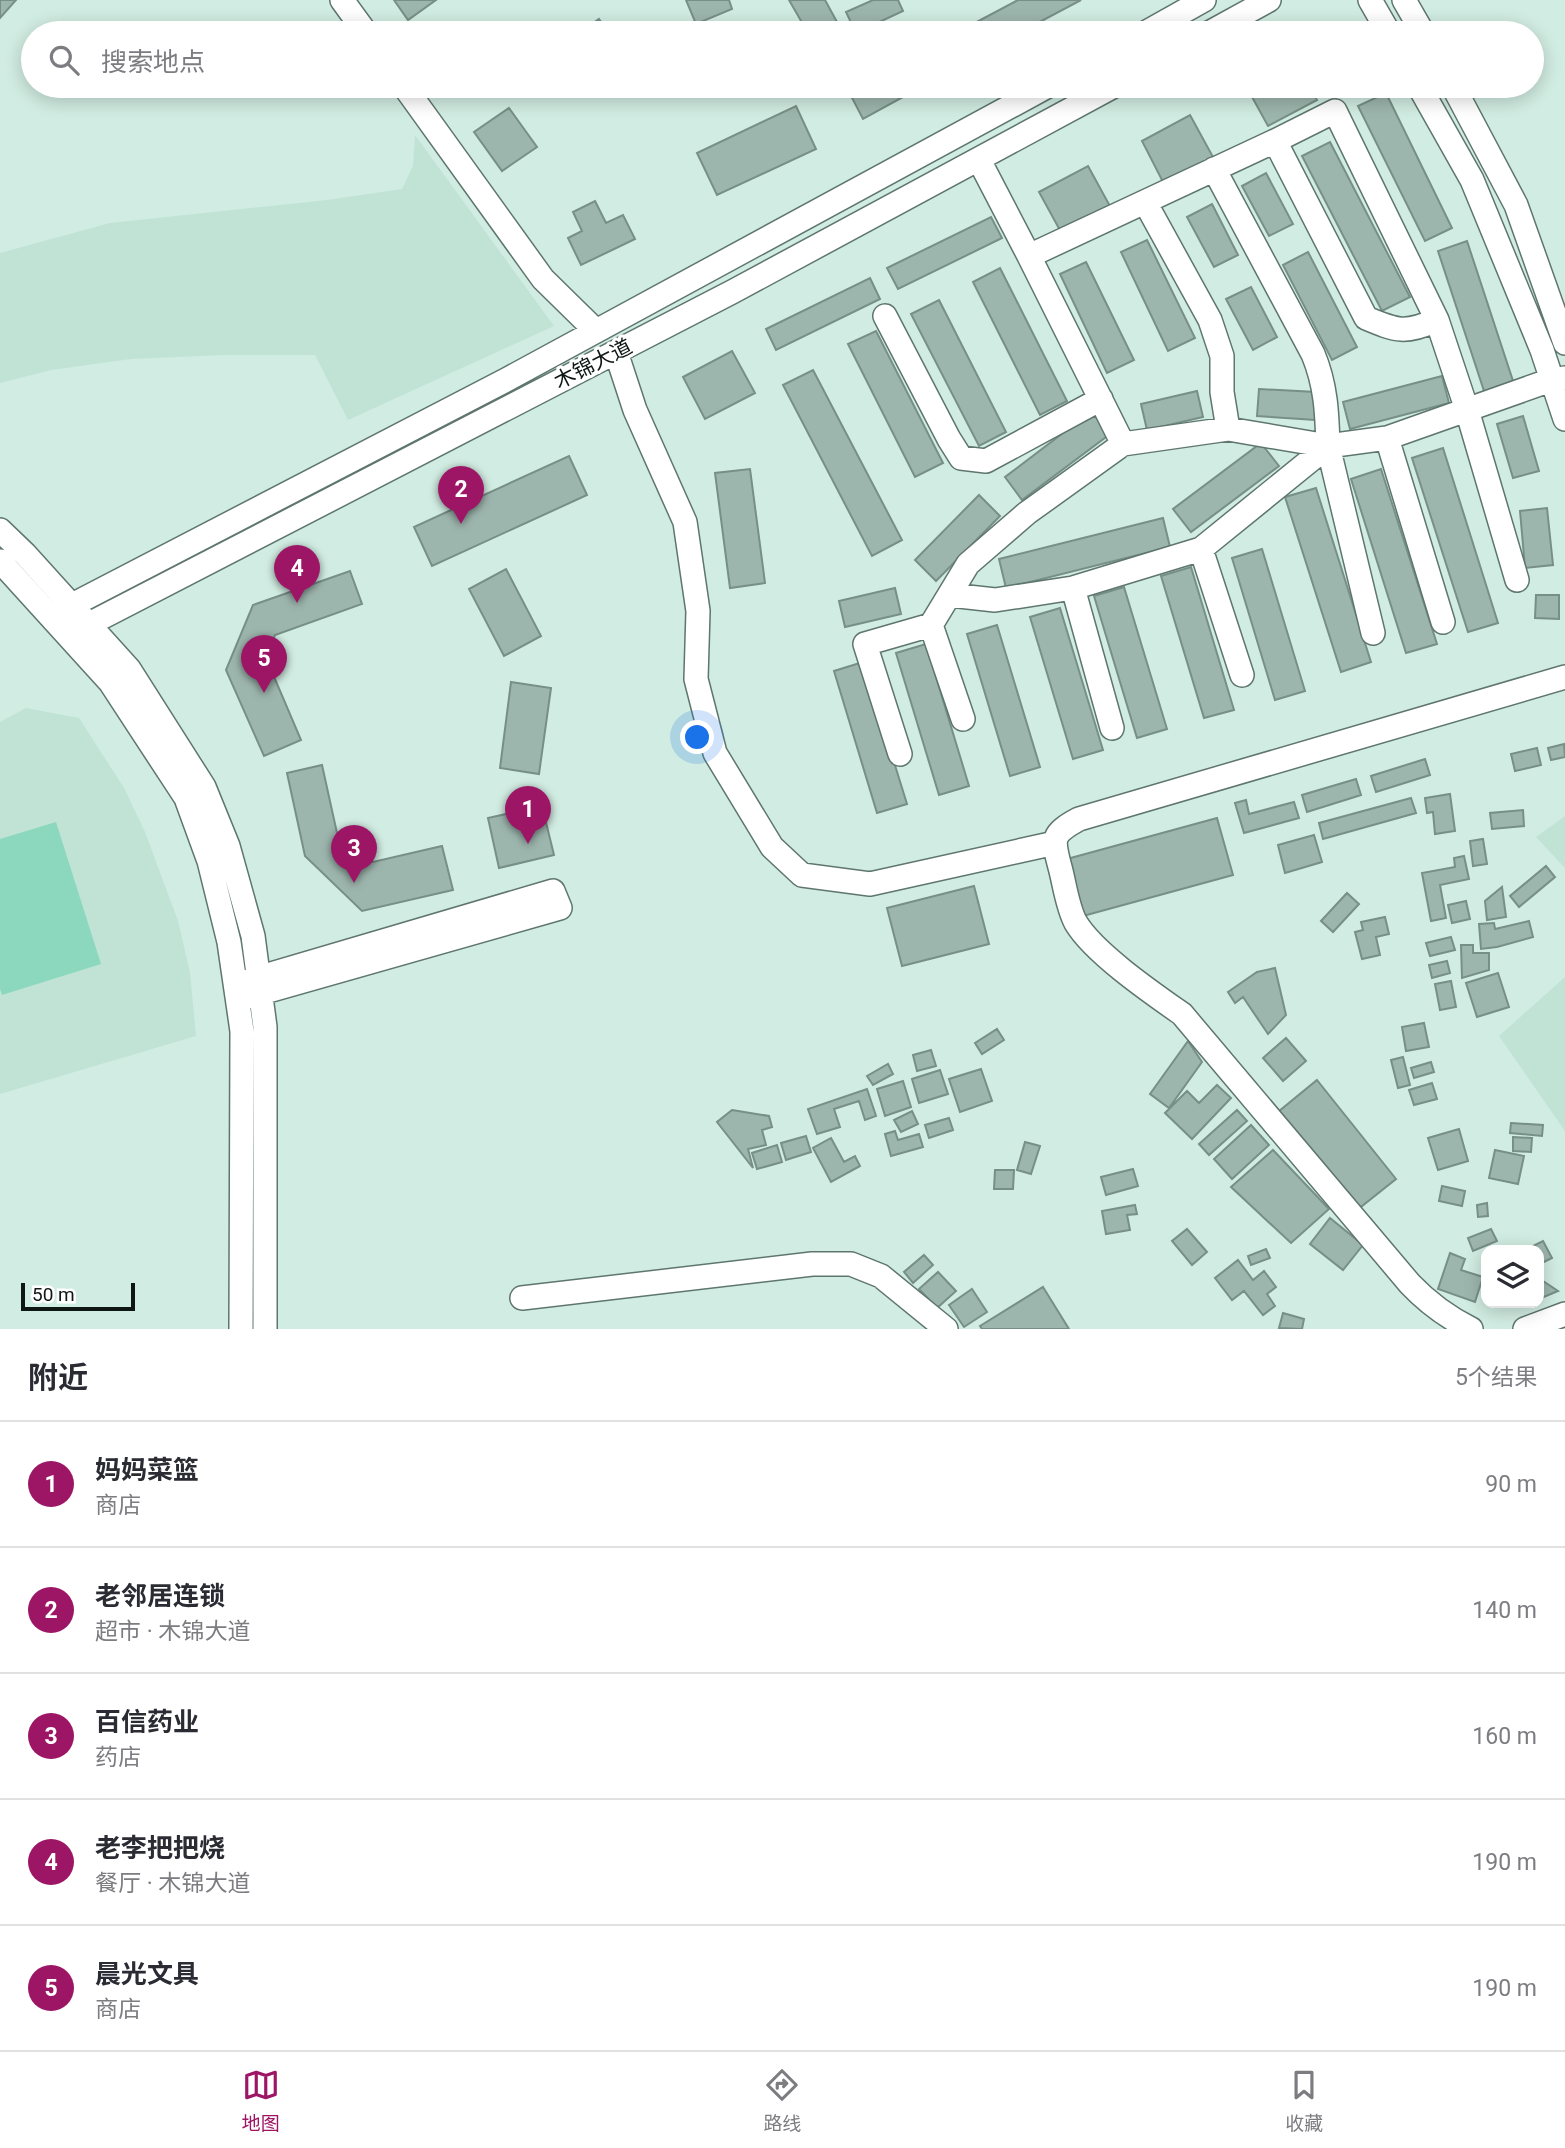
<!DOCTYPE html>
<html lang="zh">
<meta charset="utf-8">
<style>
:root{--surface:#fff;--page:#f2f2f3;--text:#2b2b33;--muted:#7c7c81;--line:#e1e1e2;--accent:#9d1666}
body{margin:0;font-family:Roboto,"Noto Sans SC",sans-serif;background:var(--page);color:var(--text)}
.controls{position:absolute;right:21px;bottom:21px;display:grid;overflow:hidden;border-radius:14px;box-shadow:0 4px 18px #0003}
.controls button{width:63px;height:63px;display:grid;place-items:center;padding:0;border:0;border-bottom:2px solid var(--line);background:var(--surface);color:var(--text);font:35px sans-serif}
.scale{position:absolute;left:21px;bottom:18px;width:114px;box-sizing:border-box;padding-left:7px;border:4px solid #0e1714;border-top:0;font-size:19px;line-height:24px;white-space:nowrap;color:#0e1714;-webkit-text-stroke:5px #fff;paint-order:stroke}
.you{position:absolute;left:698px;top:738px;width:24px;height:24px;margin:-18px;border:5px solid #fff;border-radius:50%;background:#1a73e8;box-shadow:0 0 0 10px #1a73e833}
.badge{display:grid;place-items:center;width:46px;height:46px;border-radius:50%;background:var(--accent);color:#fff;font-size:23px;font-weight:700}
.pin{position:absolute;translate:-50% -58px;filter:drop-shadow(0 2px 4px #0008)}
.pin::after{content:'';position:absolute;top:37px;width:24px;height:21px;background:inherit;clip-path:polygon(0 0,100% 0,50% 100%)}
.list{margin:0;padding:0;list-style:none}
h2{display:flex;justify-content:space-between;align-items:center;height:91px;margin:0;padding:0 28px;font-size:30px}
h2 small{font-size:23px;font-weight:400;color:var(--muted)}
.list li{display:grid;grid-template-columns:46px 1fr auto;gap:21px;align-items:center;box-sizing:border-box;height:126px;padding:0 28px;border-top:2px solid var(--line)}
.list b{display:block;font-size:26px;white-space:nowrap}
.list p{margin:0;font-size:23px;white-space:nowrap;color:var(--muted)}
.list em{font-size:23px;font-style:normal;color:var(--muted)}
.icon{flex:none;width:38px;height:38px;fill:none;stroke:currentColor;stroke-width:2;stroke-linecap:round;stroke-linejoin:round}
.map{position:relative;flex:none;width:1565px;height:1329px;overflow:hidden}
.search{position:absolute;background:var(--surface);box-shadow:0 4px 18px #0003;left:21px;right:21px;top:21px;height:77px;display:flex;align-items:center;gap:18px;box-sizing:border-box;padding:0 24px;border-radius:38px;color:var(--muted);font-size:26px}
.sheet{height:721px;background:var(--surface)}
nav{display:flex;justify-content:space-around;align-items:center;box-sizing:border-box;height:98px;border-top:2px solid var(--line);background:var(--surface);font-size:19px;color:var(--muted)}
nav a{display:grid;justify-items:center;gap:4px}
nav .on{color:var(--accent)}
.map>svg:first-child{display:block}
.built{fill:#c0e3d6}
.green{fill:#8cd8be}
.building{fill:#9db6ad;stroke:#778f86;stroke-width:2}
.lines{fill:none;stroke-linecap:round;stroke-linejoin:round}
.minor-casing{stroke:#5e766d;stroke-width:26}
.minor{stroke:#fff;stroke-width:23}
.labels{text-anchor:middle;stroke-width:6;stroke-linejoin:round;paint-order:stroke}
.street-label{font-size:21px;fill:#0e1714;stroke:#fff}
</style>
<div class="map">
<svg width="1565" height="1329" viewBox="0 0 1565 1329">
<rect width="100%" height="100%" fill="#d1ece2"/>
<!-- built -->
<path class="built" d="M415,135l139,191 -206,94 -33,-65h-91l-93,4 -80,11 -51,13v-130l110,-30 217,-23 75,-11 11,-23z
M26,708l53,10 45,70 21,44 33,89 12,52 6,63 -196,58v-372z
M1565,816v52l-29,-31z
M1565,977v154l-66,-95z"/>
<!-- green -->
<path class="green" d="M56,822l45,142 -99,31 -2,-6v-150z"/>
<!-- building -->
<path class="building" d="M0,0h16l-16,18z
M394,0h42l-28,20z
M686,0h43l3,9 -36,15z
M789,0h36l18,33h-35z
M873,0h25l5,11 -47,22 -10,-21z
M1018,0h63l-62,33h-63z
M599,19l10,14h-30z
M865,86h58l-60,33 -13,-25z
M1246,86h63l8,14 -49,26z
M1386,93l66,135 -27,13 -67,-135z
M796,106l20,43 -99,46 -20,-42z
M509,108l28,39 -35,24 -28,-39z
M1190,115l23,42 -49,27 -22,-43z
M1330,142l80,155 -28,14 -80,-155z
M1088,166l23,42 -49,26 -23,-42z
M1266,173l27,51 -24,12 -27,-50z
M595,201l11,22 17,-8 12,24 -54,26 -13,-27 14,-7 -9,-19z
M1212,204l26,51 -24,12 -27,-50z
M991,217l11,21 -104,51 -11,-21z
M1147,240l48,98 -27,13 -47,-99z
M1467,241l47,143 -29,10 -47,-143z
M1308,252l49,95 -25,13 -49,-95z
M1086,262l48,98 -27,13 -47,-99z
M1000,268l67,133 -27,14 -67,-133z
M870,278l10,21 -104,51 -10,-21z
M1251,287l26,50 -24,13 -27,-51z
M939,300l67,132 -27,14 -68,-132z
M876,331l67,132 -28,14 -67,-133z
M732,351l23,42 -50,26 -22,-42z
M813,370l89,170 -30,16 -89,-171z
M1442,376l7,27 -99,26 -7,-27z
M1259,389l57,3 -1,28 -58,-4z
M1197,391l6,26 -56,13 -6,-26z
M1092,411l18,23 -88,66 -17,-23z
M1523,416l16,55 -26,7 -16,-54z
M1261,443l18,23 -88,66 -18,-23z
M1443,448l55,175 -30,9 -56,-174z
M569,456l18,39 -155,71 -18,-39z
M750,469l15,114 -35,5 -15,-115z
M1381,469l56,175 -31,9 -55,-174z
M1316,488l55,174 -30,10 -56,-175z
M979,495l21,21 -64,65 -21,-21z
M1547,508l6,57 -28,3 -5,-57z
M1163,518l7,29 -164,41 -7,-29z
M1262,549l43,142 -30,9 -43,-142z
M1191,567l43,143 -30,8 -43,-142z
M506,569l35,67 -37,20 -35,-67z
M350,571l12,33 -87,31 -9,23 35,82 -37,16 -38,-86 27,-65z
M1124,587l43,142 -30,9 -43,-142z
M895,588l6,26 -56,13 -6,-26z
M1536,595h23v24l-24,-1z
M1060,608l43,142 -30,9 -43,-142z
M997,625l43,142 -30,9 -43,-142z
M926,644l43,142 -30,9 -43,-142z
M863,662l44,142 -30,9 -43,-142z
M511,682l40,6 -12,86 -39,-6z
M1564,744l1,13 -14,3 -3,-12z
M1537,748l4,17 -26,6 -4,-17z
M1425,759l5,16 -54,17 -5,-16z
M322,765l15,68 36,29 69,-16 11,44 -91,21 -57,-55 -18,-83z
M1356,779l5,16 -54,17 -5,-17z
M1450,794l5,37 -20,3 -2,-22 -6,1 -2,-15z
M1411,798l5,15 -93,26 -4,-16z
M1246,800l3,14 45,-12 5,16 -55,15 -9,-30z
M542,806l12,49 -55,13 -11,-50z
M1523,810l1,16 -32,3 -2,-16z
M1217,818l16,57 -150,41 -16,-57z
M1314,835l8,27 -37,11 -7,-28z
M1483,839l4,25 -14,2 -3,-25z
M1464,856l5,23 -29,6 6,33 -15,3 -9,-48 33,-6 -1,-9z
M1546,866l9,11 -36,30 -9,-11z
M974,886l15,58 -87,22 -15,-58z
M1502,887l4,30 -19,3 -2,-19z
M1347,893l12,11 -26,28 -12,-11z
M1466,901l4,18 -18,4 -4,-18z
M1385,917l4,17 -13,3 4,18 -18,4 -7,-27 8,-2 -2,-8z
M1529,921l4,16 -36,10 -16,2 -2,-25 15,-1 1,6z
M1451,937l4,13 -25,6 -4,-13z
M1461,945h12v8h16v17l-27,8z
M1447,961l3,12 -18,5 -3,-13z
M1275,968l11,47 -18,19 -25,-37 -8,6 -7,-11 29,-20z
M1498,973l11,34 -32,10 -11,-34z
M1451,981l5,26 -16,3 -5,-26z
M1424,1023l5,24 -23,4 -4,-24z
M997,1029l7,11 -22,14 -7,-11z
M1286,1038l20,23 -23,20 -20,-23z
M1188,1041l14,21 -33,46 -19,-14z
M931,1050l5,16 -19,5 -4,-16z
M1403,1057l7,28 -12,3 -7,-28z
M1431,1062l3,10 -20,6 -3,-10z
M888,1064l5,10 -20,11 -6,-9z
M981,1069l11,32 -32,11 -11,-33z
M940,1070l8,24 -29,9 -7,-24z
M1317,1080l79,99 -39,31 -79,-98z
M903,1081l8,26 -26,9 -8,-27z
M1432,1083l5,16 -23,6 -5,-15z
M1217,1085l14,13 -39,41 -27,-26 22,-22 12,12z
M867,1089l9,27 -11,4 -6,-19 -25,8 6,18 -23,7 -9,-25z
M732,1110l37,6 3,11 -10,3 4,15 -18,4 5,19 -36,-46z
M1237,1110l10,11 -38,34 -10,-11z
M912,1111l6,13 -17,8 -7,-12z
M949,1118l4,12 -24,8 -4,-13z
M1511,1123l32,2 -1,11 -32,-3z
M1251,1125l18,20 -37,34 -18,-20z
M1459,1129l9,32 -30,9 -10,-32z
M895,1131l3,9 21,-6 4,13 -32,9 -6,-22z
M806,1136l5,16 -25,8 -5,-17z
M1513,1137l19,1 -1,14 -18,-1z
M831,1138l13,24 11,-6 5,10 -29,16 -18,-34z
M1025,1142l15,4 -9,28 -14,-4z
M777,1145l5,17 -25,7 -5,-16z
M1273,1150l56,59 -38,34 -60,-56z
M1495,1150l29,6 -6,28 -29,-6z
M1133,1169l5,17 -32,9 -5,-18z
M995,1170h19l-1,19h-19z
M1442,1186l23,5 -3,15 -23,-5z
M1487,1203l1,13 -10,1 -1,-12z
M1135,1205l2,9 -10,1 3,15 -24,4 -4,-23z
M1330,1218l33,27 -20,25 -33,-26z
M1187,1229l20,23 -15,13 -20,-24z
M1491,1229l6,12 -24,10 -5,-13z
M1543,1241l9,17 -12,6 -1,-14h-6l-2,-3z
M1266,1249l4,9 -19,7 -3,-9z
M1450,1253l15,6 -4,11 22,7 -8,25 -37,-13z
M924,1255l9,10 -20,18 -9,-11z
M1238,1260l15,20 11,-9 12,16 -9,7 8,12 -12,9 -19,-24 -12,9 -17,-22z
M938,1272l18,19 -19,17 -18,-19z
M1543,1281l15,10 -19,8v-17z
M1043,1287l26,42h-87l-2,-3z
M972,1289l15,23 -23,15 -15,-22z
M1283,1313l21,6 -2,10 -23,-1z"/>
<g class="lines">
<!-- minor casing -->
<g class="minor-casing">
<path id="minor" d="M342,0l24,33
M1370,0l19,33
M1404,0l19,33
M1145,33l59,-33
M1209,33l60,-33
M404,86l139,193 53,52
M1419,86l53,94 70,170 23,69
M1453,86l63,119 49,138
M1275,141l60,-30 102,209 30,90 50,170
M979,160l50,96
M1214,169l99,185c13,31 14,59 15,92
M1145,202l65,118 12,36v36l6,37
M885,316l64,123 12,19 25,3 115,-62
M616,352l19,58 50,112 13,89 -2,68 19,74 57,94 30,28 68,9 185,-41
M1387,438l56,184
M1123,444l-94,-188 246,-115 91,177c31,13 39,16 71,2
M0,530l25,24 104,115 75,118 24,59 25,90 12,91v302
M1201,549l41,126
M0,561l110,121 76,116 23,63 20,81 13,89 -1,298
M1073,588l39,140
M950,595l45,5 78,-12 128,-39 127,-103 45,187
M51,616l455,-236 542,-294
M931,625l32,94
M68,635l664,-343 382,-206
M900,754l-35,-110 66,-19 37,-61 59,-51 96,-69 105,-15 100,17 59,-8 164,-58 14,-2
M247,997l313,-89 -7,-17 -306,90
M522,1298l290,-34h39l30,12 65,53
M1471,1329c-24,-12 -42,-25 -61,-45l-228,-270c-30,-21 -88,-61 -106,-91 -8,-14 -11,-36 -15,-52 -8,-31 -12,-36 18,-52l486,-142
M1525,1329l40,-15"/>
</g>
<!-- minor -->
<use href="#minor" class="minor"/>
</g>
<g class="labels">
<!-- street labels -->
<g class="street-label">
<text transform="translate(593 364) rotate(-27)" y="7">木锦大道</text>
</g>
</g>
</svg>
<div class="controls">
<button><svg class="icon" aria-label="layers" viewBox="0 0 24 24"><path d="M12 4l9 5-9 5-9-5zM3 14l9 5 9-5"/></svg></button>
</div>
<div class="scale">50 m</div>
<div class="you"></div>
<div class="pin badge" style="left:528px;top:844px">1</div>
<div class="pin badge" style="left:461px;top:524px">2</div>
<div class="pin badge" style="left:354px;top:883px">3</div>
<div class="pin badge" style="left:297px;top:603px">4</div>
<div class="pin badge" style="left:264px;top:693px">5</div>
<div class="search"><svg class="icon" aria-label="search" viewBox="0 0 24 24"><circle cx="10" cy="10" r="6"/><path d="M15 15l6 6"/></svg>搜索地点</div>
</div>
<section class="sheet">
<h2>附近<small>5个结果</small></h2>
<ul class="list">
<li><span class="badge">1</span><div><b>妈妈菜篮</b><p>商店</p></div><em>90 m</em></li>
<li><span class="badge">2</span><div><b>老邻居连锁</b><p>超市 · 木锦大道</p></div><em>140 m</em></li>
<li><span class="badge">3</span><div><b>百信药业</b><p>药店</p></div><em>160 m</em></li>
<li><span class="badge">4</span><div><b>老李把把烧</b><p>餐厅 · 木锦大道</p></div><em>190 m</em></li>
<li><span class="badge">5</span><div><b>晨光文具</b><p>商店</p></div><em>190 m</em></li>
</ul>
</section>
<nav>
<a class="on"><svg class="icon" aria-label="map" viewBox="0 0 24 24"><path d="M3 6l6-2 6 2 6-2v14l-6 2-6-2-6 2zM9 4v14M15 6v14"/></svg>地图</a>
<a><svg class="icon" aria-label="directions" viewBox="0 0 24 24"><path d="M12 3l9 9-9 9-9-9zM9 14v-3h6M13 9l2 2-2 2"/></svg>路线</a>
<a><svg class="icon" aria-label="saved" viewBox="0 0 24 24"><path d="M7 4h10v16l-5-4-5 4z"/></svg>收藏</a>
</nav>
